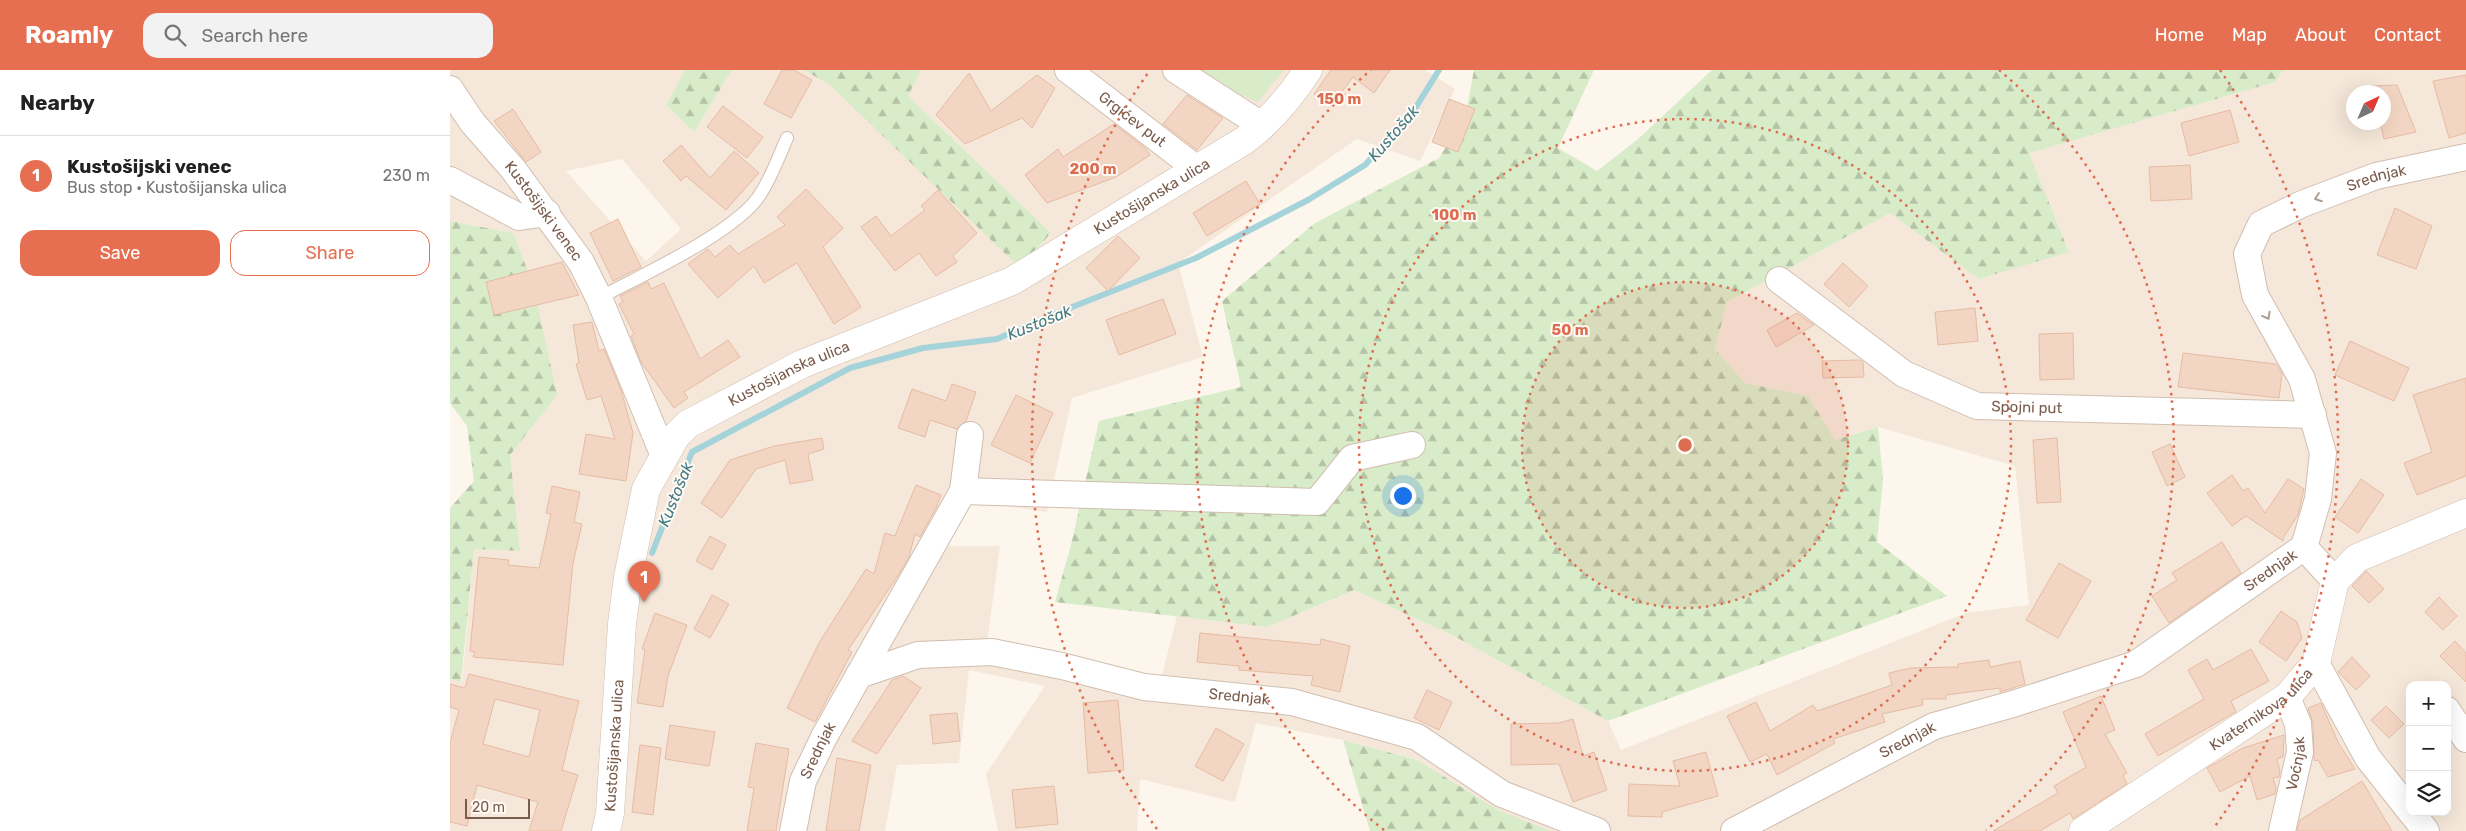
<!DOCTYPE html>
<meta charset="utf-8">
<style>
:root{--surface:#fff;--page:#f2f2f2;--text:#222;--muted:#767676;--line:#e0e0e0;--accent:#e76f51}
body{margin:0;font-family:Rubik,sans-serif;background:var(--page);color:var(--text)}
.controls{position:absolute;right:15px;bottom:15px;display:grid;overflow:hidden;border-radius:10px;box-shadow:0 5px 20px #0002}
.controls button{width:45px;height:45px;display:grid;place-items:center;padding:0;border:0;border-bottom:1px solid var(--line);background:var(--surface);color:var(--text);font:25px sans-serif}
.compass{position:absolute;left:1896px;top:15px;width:45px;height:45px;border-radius:50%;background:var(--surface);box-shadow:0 5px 20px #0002;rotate:44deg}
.scale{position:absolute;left:15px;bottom:12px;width:65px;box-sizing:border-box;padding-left:5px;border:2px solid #7a5c4d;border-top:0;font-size:14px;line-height:18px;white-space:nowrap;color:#7a5c4d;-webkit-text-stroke:4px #fffaf3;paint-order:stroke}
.you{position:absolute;left:952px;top:425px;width:18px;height:18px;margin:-12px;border:4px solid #fff;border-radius:50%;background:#1a73e8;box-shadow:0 0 0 8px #1a73e833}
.badge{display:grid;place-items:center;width:32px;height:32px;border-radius:50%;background:var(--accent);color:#fff;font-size:16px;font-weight:700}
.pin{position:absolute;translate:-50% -41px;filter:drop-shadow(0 1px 2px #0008)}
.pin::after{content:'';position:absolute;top:26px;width:18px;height:15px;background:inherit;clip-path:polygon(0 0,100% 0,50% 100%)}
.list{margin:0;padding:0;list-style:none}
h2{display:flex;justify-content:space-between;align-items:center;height:65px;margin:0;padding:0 20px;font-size:21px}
h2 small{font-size:16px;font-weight:400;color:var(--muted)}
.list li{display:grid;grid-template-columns:32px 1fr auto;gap:15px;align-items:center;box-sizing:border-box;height:80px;padding:0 20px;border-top:1px solid var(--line)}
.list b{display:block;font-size:19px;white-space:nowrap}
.list p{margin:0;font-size:16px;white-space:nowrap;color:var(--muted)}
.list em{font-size:16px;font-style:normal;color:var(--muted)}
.actions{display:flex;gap:10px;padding:15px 20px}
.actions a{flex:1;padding:11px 0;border:1px solid var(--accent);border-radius:15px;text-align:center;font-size:18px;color:var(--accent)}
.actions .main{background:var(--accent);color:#fff}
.icon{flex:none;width:28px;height:28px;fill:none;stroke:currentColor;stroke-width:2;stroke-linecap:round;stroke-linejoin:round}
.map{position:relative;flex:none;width:2016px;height:761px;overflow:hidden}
header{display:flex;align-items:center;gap:30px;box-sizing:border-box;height:70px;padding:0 25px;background:var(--accent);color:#fff}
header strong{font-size:24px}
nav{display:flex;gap:28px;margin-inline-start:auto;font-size:18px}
.search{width:350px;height:45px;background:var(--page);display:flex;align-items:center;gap:12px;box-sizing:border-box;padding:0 18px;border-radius:15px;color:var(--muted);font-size:19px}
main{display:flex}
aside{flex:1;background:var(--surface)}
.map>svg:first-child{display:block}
.residential{fill:#f5e8da;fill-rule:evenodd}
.green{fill:#d8ecc9}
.forest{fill:url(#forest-firs)}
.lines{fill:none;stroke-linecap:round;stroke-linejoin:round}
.stream{stroke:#a5d3da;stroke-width:6}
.building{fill:#f3d5c3;stroke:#e6bba3;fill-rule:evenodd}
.service-casing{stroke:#d1beb0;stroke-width:14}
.minor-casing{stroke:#d1beb0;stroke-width:28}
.tertiary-casing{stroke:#d1beb0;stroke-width:29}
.service{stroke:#fff;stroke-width:12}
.minor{stroke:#fff;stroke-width:26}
.tertiary{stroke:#fff;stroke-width:28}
.oneway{stroke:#af9d94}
.ring{fill:none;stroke:#dc6d51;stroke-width:2.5;stroke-dasharray:2.5 5}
.labels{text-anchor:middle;stroke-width:4;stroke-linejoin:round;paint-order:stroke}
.street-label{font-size:15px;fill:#7a5c4d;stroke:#fffaf3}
.water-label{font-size:16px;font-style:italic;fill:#437c86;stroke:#fffaf3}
.centre{fill:#dc6d51;stroke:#fffaf3;stroke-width:2.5}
.ring-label{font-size:15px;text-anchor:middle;font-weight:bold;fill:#dc6d51;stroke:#fffaf3;stroke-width:4;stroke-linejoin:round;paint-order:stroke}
</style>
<header>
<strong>Roamly</strong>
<div class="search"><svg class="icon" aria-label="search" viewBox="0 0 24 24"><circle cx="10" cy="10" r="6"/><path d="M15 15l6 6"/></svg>Search here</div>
<nav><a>Home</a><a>Map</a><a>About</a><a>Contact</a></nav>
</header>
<main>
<aside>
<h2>Nearby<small></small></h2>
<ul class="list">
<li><span class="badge">1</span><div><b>Kustošijski venec</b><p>Bus stop · Kustošijanska ulica</p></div><em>230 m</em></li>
</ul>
<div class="actions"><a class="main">Save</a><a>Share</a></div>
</aside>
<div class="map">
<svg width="2016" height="761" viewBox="0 0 2016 761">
<defs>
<pattern id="forest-firs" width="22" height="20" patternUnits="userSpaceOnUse" patternTransform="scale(1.25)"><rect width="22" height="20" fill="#d8ecc9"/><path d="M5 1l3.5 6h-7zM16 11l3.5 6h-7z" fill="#b4c2a5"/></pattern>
</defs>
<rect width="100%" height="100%" fill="#fdf6ec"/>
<!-- residential -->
<path class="residential" d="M0,0h235l-19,35 28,27 38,-62h72l26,15 221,148 -144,-137 14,-26h504l30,19 -35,72 -63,-22 -179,124 25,94 -131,41 -25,114 -83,-12 -22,46h58l-13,98 173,39 17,-67 90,11 87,-37 100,46 154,85 13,29 345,-137 63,-8 -14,-139 -137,-39 -43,13 -27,-44 -63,-13 -30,-34 12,-47 163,-89 89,66 90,-28 -41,-98 247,-71 8,-12h183v761h-915l-51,-20 -83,-51 -74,-20 -87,-17 -21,79 -95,-23 -3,52h-139l-12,-57 59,-88 -76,-16 -10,93 -62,2 -12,66h-435v-152l12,3 12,-133 45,2 -9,-96 47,-60 -44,-162 -63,-12zM1904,22h30v30h-30zM172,89l59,70 -35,32 -80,-90zM1960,615h37v127h-37z"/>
<!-- green -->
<path class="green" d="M747,0h87l-26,32 -42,-18z"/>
<!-- forest -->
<path class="forest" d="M235,0h47l-38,62 -28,-27z
M354,0h117l-13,26 143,137 -32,34 -189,-182z
M1024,0h120l-36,78 39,23 40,-31 75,-70h571l-8,12 -246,71 40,99 -90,27 -89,-66 -163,89 -12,47 30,34 63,13 27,44 43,-13 5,52 -6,63 70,54 -339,125 -154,-85 -100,-46 -87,37 -212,-25 16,-57 28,-124 142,-34 -19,-86 93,-78 124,-65 27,-45z
M0,151l63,12 21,55 23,107 -47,60 10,96 -46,-2 -13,133 -11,-3v-171l24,-27 -7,-55 -17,-23z
M893,670l74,20 83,51 51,20h-181z"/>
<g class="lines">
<!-- stream -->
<path class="stream" d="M202,483l40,-101 158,-84 73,-20 74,-9 55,-24 144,-57 112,-58 57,-35 48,-53 26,-42"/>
</g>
<!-- building -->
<path class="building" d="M332,0h12l18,10 -21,38 -27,-14z
M881,0h59l-16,23 -21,-16 -22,29 -17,-12z
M519,3l22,38 46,-36 18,13 -23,40 -10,-10 -57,26 -29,-29z
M2016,5v58l-17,5 -16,-57z
M1947,15l19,47 -32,7 -4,-17h4v-30h-12l-1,-6z
M737,25l36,23 -26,32 -34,-26z
M999,29l26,10 -17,43 -26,-10z
M273,36l40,31 -16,21 -40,-31z
M63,39l28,43 -15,10 -32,-41z
M1780,40l9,32 -50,14 -8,-33z
M664,54l31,24 5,7 -34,22 -69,26 -22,-28 33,-26 5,8z
M231,75l29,33 24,-27 25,22 -33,37 -40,-34 -5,5 -18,-20z
M1740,95l2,34 -41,2 -2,-34z
M796,111l14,23 -53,32 -14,-23z
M356,119l37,39 -20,19 38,60 -27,17 -37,-61 -33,20 -10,-17 -36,32 -30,-34 20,-15 7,8 15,-12 8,9 47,-29 -8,-8z
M488,120l39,43 -24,23 4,6 -21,14 -17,-23 -24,18 -34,-44 15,-11 15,20 34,-26 -4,-4z
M1945,138l37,18 -16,43 -39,-14z
M168,149l23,48 -28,14 -23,-48z
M668,166l22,22 -32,33 -22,-23z
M112,192l17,33 -85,20 -8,-33z
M1393,193l25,23 -19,21 -25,-23z
M198,212l3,7 13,-6 36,76 28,-19 12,17 -56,35 4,6 -14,10 -33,-46 -10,-26 3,-2 -15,-30 4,-2 -3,-6z
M713,229l13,35 -57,21 -13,-35z
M1525,238l3,33 -40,4 -3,-33z
M1347,243l17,12 -38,22 -9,-17z
M142,252l7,29 5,-2 17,41 12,43 -7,48 -47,-7 7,-40 29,5 -14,-43 -14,4 -11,-36 3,-1 -6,-38z
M1623,263l1,46 -34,1 -1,-46z
M1900,271l59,27 -15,33 -59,-26z
M1733,283l93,11 6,10 -3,24 -101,-11z
M1410,290l3,2 1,15 -41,1 -1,-17z
M2016,308v98l-49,19 -13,-32 28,-11 -19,-57z
M502,314l24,8 -10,29 -9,8 -27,-9 -5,17 -27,-9 14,-39 34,12z
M566,325l37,18 -23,50 -39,-18z
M372,368l2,11 -16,5 5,26 -23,4 -5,-24 -29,9 -34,49 -21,-15 29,-43 44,-14z
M1607,368l4,64 -24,1 -4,-63z
M1720,374l15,33 -18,9 -15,-34z
M1782,405l11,16 5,-3 17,25 23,-34 16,10 -6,26 -15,23v3l-37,-25 -14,10 -25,-33z
M1911,409l23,16 -26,38 -23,-16z
M466,415l25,10 -5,13 -16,29 -5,-3 -6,23 -10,17 -51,76 4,2 -37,70 -28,-14 32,-65 47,-74 8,5 11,-41 10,3z
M102,416l28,6 -6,30 8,2 -9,39 -10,102 -90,-8 2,-5 -5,-1 9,-94 30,3 -1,5 31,3 12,-54 -5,-1z
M260,466l16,9 -14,25 -16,-9z
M1772,472l19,31 -72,50 -17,-27 25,-16 -5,-7z
M1609,493l32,18 -33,57 -32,-18z
M1916,501l18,18 -15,14 -17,-17z
M262,525l17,9 -19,34 -16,-9z
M1989,527l18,19 -14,14 -18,-18z
M1831,541l16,11 5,16 -16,23 -27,-19z
M205,543l32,12 -19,51 -5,31 -26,-4 8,-53 -3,-1z
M750,563l120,12 1,-6 29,7 -10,46 -29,-7 2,-9 -74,-6v-4l-42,-4z
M2005,571l11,12v29l-26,-26z
M1801,579l18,32 -38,20 5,11 -78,44 -13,-22 59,-35 -16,-29 19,-11 6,11z
M1902,587l18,19 -14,14 -18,-18z
M1539,590l1,7 30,-6 5,23 -25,8v-4l-54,7v4h-24l1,6 -41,9 3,8 -52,17 2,4 -58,32 -10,-21 -17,8 -23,-46 29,-14 14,29 43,-26 4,6 75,-26 -3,-12 22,-5 47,-1v-3z
M19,604l110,27 -17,69 16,5 -17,56h-32l9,-29 -61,-17 -10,41 -17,-4v-79l9,-33 -9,-3v-23l15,4zM45,629l45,11 -11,47 -46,-13z
M453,606l18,12 -44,66 -25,-13 40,-61z
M977,620l25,12 -13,28 -25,-12z
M1651,626l14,34 -10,4 22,39 -4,2 4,9 -54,35 -3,-6 -30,18h-47l65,-38 -4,-7 32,-19 -23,-55z
M668,630l6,70 -36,3 -5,-70z
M1871,633l17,39 17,27 -27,8 -10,-17 -3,1 -1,-3 -1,-35 -5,-15z
M1936,636l18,18 -15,14 -18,-18z
M507,643l3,28 -27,3 -3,-29z
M1123,649l10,37 11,-4 13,38 -34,12 -14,-38 -48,1v-41l48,-1z
M220,655l45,7 -6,34 -44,-7z
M766,658l28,16 -21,37 -28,-15z
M1834,665l-1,22 -6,2 3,12 -1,6 -6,1 3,10 -1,6 -18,6 -7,-24 -30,16 -13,-24 36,-20z
M306,673l33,6 -13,82h-29l7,-43 -6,-1z
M190,675l21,3 -8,67 -21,-3z
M1256,682l12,44 -56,16v5l-34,-1 1,-32 51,2 -7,-25z
M387,688l34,7 -12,66h-33z
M1912,711l30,50h-95l3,-11z
M604,716l4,38 -42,4 -4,-38z"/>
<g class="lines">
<!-- service casing -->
<g class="service-casing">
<path id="service" d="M149,228c41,-22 140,-67 162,-105 11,-17 18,-37 26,-55"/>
</g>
<!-- minor casing -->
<g class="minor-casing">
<g id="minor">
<path id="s1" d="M618,0l129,99"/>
<path d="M726,0l87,56"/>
<path id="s2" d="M0,19l22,33 41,47 68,93 18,36 65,158"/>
<path d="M0,110l69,37 28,-4"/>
<path id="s3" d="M1329,210l125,94 73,32 336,9"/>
<path d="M513,421l354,11 35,-44 60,-13"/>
<path d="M1854,477l31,34"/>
<path d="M1866,593l52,95 42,53"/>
<path id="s4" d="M409,605l59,-20 74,-3 70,14 82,21 148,15 125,35 85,57 95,37"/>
<path d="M1997,640l19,29"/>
<path d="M1961,742l15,19"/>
<path id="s5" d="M343,761l10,-50 21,-44 139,-246 7,-56"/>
<path id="s6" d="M1284,761l200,-105 79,-22 123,-40 168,-117 14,-48 5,-46 -21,-74 -47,-84 -8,-41 14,-30 41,-20 74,-28 90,-19"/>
<path id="s7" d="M1832,761l18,-79 -2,-28 -11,-27"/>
</g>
</g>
<!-- tertiary casing -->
<g class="tertiary-casing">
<g id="tertiary">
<path id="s8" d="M156,761l4,-18 12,-189 6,-47 18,-88 30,-53 12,-12 114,-60 210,-83 233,-141c26,-20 45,-42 63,-70"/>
<path id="s9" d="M1633,761l204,-134 29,-34 19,-82 22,-23 109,-45"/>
</g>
</g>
<!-- service -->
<use href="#service" class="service"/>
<!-- minor -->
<use href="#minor" class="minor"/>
<!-- tertiary -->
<use href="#tertiary" class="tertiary"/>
</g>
<!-- one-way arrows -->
<defs><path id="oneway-chevron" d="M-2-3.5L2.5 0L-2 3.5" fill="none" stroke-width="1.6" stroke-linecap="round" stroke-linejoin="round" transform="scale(1.25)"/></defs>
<g class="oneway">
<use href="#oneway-chevron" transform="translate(1868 128) rotate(160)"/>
<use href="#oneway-chevron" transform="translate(1817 246) rotate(61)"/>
</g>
<!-- distance rings -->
<circle cx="1235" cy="375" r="163" fill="#dc6d51" fill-opacity=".12"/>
<g class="ring">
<circle cx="1235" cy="375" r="163"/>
<circle cx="1235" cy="375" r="326"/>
<path d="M934 760A489 489 0 0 1 921 0M1549 0A489 489 0 0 1 1536 760"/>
<path d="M707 759A653 653 0 0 1 700 0M1770 0A653 653 0 0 1 1763 759"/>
</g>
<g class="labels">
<!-- street labels -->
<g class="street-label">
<text dy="5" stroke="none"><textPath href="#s1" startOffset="81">Grgićev put</textPath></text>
<text dy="5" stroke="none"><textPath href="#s6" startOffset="1111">Srednjak</textPath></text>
<text dy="5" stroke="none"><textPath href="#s8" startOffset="941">Kustošijanska ulica</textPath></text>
<text dy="5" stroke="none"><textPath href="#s2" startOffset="154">Kustošijski venec</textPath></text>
<text dy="5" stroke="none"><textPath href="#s8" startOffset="536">Kustošijanska ulica</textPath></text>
<text dy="5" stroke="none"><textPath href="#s3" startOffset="286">Spojni put</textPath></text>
<text dy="5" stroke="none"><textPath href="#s6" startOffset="601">Srednjak</textPath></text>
<text dy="5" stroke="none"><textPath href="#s4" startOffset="388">Srednjak</textPath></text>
<text dy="5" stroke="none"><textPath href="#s9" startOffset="216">Kvaternikova ulica</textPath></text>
<text dy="5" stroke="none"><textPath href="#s6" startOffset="196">Srednjak</textPath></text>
<text dy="5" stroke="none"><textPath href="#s8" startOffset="86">Kustošijanska ulica</textPath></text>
<text dy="5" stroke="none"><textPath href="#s5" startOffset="85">Srednjak</textPath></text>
<text dy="5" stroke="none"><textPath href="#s7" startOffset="69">Voćnjak</textPath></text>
</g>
<!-- water labels -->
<g class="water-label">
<text transform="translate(943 63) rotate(-49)" y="6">Kustošak</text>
<text transform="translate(589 252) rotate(-22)" y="6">Kustošak</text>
<text transform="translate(225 424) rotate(-68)" y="6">Kustošak</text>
</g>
</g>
<circle cx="1235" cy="375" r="8" class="centre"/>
<g class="ring-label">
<text x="889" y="34">150 m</text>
<text x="643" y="104">200 m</text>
<text x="1004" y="150">100 m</text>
<text x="1120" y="265">50 m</text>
</g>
</svg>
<div class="controls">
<button>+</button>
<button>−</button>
<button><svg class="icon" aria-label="layers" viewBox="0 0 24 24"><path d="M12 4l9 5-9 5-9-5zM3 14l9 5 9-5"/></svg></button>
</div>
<svg class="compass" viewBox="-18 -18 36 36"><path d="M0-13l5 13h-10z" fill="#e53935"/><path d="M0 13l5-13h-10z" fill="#767676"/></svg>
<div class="scale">20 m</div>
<div class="you"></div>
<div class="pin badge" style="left:194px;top:532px">1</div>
</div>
</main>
